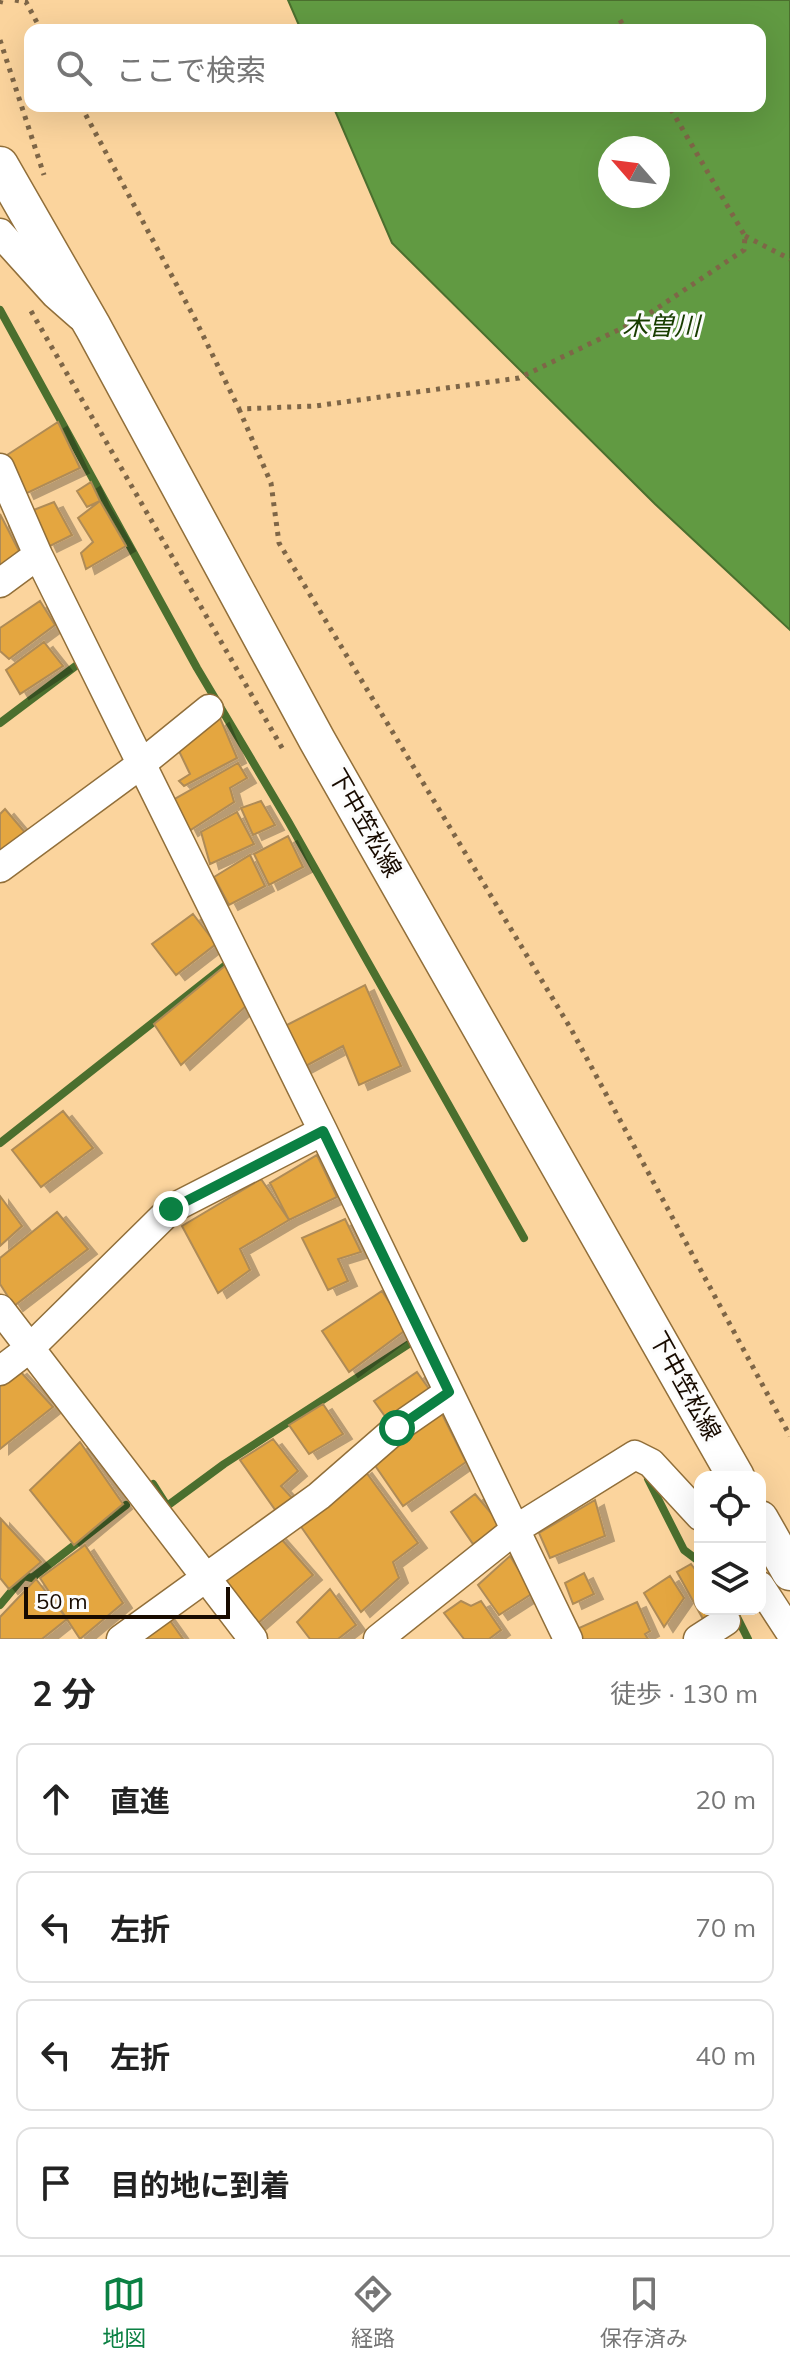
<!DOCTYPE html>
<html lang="ja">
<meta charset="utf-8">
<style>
:root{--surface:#fff;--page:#f2f2f2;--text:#222;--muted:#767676;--line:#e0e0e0;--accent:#0b8043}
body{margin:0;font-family:Mulish,"Noto Sans JP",sans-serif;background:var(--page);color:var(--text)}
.controls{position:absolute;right:24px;bottom:24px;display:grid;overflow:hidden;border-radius:16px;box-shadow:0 8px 32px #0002}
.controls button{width:72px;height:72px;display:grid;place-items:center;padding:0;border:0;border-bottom:2px solid var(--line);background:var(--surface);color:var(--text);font:40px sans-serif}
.compass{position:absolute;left:598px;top:136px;width:72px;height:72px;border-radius:50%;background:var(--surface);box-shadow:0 8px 32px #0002;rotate:298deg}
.scale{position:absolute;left:24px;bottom:20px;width:206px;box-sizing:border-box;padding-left:8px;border:4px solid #180b00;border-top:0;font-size:22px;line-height:28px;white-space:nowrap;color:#180b00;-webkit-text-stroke:6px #fcfcfc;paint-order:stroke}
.stop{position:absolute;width:24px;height:24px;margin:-18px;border:6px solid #0b8043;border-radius:50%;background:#fff}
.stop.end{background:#0b8043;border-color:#fff;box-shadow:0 2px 8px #0008}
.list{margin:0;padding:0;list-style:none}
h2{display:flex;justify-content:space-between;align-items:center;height:104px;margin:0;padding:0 32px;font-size:34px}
h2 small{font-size:26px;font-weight:400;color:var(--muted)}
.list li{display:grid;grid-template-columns:52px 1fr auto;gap:24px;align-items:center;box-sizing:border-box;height:112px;margin:0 16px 16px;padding:0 16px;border:2px solid var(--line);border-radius:16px}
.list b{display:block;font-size:30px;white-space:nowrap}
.list em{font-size:26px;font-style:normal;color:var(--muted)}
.icon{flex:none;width:44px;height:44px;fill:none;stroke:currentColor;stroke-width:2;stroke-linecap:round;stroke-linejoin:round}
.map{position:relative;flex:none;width:790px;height:1639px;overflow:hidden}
.search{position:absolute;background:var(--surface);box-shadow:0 8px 32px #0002;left:24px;right:24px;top:24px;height:88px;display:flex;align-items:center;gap:20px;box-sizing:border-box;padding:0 28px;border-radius:16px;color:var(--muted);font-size:30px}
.sheet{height:616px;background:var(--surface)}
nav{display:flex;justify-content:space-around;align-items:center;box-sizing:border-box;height:112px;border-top:2px solid var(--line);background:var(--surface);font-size:22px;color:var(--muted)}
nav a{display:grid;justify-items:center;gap:4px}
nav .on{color:var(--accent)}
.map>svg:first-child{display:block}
.water{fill:#619a42;stroke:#4b6f2e;stroke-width:2;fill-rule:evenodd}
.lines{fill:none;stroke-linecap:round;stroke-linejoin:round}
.stream{stroke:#4b6f2e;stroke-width:8}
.building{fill:#e4a641;stroke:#af8b56;stroke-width:2;filter:url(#shadow)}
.minor-casing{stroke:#916f3a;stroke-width:31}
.major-casing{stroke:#916f3a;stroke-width:39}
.path{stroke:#7e6647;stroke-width:5;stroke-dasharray:4 6;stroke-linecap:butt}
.minor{stroke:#fff;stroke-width:28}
.major{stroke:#fff;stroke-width:36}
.route{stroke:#0b8043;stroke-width:10}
.labels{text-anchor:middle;stroke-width:6;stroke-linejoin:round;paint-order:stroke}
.street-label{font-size:24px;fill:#180b00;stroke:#fcfcfc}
.water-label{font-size:26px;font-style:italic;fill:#183d00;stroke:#fcfcfc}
</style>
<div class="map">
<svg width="790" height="1639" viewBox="0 0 790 1639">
<defs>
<filter id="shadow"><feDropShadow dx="9" dy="5" stdDeviation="0" flood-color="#0004"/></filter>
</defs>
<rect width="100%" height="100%" fill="#fbd49d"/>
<!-- water -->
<path class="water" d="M288,0h502v630l-135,-126 -263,-261 -59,-137h427v-76h-459zM610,148h48v48h-48z"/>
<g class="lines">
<!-- stream -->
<path class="stream" d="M0,310l197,358 91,153 236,417
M0,723l77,-58
M0,1143l226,-178
M648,1479l36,71 16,12
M153,1484l14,22 57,-42 188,-122
M0,1605l24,-29 8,2 94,-73
M733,1609l15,30"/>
</g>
<!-- building -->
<path class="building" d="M58,422l22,46 -55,26 -18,-39z
M91,482l9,19 -13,6 -10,-16z
M100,501l26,45 -40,23 -5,-16 12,-11 -15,-24z
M54,502l18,33 -24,12 -17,-36z
M0,514l19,37 -19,16z
M40,601l15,24 -46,34 -9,-8v-23z
M44,642l19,24 -43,28 -14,-24z
M220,718l17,40 -53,28 -5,-5 11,-7 -12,-25z
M238,763l9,15 -17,10 4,14 -45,29 -16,-31z
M261,801l14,24 -22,10 -12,-27z
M5,809l23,27 -28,21v-43z
M237,812l17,32 -44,20 -9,-32z
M288,836l15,31 -34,18 -15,-31z
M250,855l15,31 -36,19 -15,-28z
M193,914l23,30 -40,31 -24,-31z
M226,965l20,41 -65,59 -27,-41z
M365,985l36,81 -42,19 -16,-39 -41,22 -19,-41z
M63,1111l30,37 -52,39 -29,-37z
M317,1155l20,42 -48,23 -19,-37z
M261,1179l28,41 -49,29 10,21 -32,23 -36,-67z
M0,1196l22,30 -22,20z
M57,1212l31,37 -74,57 -14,-22v-26z
M345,1219l16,33 -23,7 10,22 -20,9 -26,-52z
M382,1291l25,38 -58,43 -27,-41z
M18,1369l35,38 -53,42v-65z
M417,1372l17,24 -42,30 -18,-25z
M323,1404l20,30 -34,20 -20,-29z
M440,1410l26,52 -63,44 -29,-42z
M273,1439l25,32 -17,15 12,13 -17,12 -36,-51z
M80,1442l43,62 -49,41 -44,-55z
M363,1468l55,75 -25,19 6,16 -38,34 -64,-91z
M475,1494l26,31 -28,19 -22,-32z
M595,1500l10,36 -55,22 -11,-25z
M1,1519l40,43 -32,27 -9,-11z
M276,1533l37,42 -57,50 -37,-49z
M85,1545l38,58 -43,36 -40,-61z
M510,1556l23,37 -34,22 -21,-30z
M691,1564l9,12v33h19l-16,10 -26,-47z
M584,1573l10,21 -21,10 -8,-21z
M670,1576l14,22 -20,29 -20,-34z
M36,1579l31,40 -25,20h-42v-22z
M330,1589l26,36 -18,14h-28l-13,-17z
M461,1601l10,5 10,-5 20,29 -12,9h-25l-20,-26z
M637,1602l13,29 -5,3 3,5h-66l-3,-11z
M166,1615l17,24h-48z"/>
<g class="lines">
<!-- minor casing -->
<g class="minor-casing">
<path id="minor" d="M0,233l55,61 25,22
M0,468l38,87 285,576 245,508
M0,583l38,-28
M0,868l140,-103 69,-56
M0,1309l253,330
M0,1371l30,-23 141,-139 152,-78
M760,1586l30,46
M121,1639l198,-143 78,-68 52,-36
M378,1639l138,-110 119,-74 16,8 49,53
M698,1639l28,-18"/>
</g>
<!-- major casing -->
<g class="major-casing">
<path id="major" d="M0,165l93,162 224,413 419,737
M760,1519l30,53"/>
</g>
<!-- path -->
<path class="path" d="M15,0l11,2 15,28
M0,4l1,-4
M620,20l6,10
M0,40l44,135
M81,106l114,213 44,90 76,-3 204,-28 122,-59 103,-69 1,-14 -76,-130
M745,236l45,23
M31,311l254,442
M239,409l32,74 8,60 292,486 219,407"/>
<!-- minor -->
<use href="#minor" class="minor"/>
<!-- major -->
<use href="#major" class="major"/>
</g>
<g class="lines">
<!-- route -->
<path class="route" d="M171,1209l152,-78 126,261 -52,36"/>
</g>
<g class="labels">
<!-- street labels -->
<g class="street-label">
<text transform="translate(365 823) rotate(60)" y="8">下中笠松線</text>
<text transform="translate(685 1386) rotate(61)" y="8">下中笠松線</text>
</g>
<!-- water labels -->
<g class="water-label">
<text x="661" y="335">木曽川</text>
</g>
</g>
</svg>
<div class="controls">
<button><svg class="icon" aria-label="locate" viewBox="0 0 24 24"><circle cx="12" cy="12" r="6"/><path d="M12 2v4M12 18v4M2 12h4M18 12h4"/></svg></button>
<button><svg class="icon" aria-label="layers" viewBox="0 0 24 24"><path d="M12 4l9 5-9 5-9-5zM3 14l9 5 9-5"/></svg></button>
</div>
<svg class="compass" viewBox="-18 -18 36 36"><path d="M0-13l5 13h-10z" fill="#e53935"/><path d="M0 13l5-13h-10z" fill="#767676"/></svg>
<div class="scale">50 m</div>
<div class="stop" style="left:397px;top:1428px"></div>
<div class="stop end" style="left:171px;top:1209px"></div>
<div class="search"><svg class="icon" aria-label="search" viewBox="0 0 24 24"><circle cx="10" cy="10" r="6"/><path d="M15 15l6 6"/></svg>ここで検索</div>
</div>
<section class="sheet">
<h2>2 分<small>徒歩 · 130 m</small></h2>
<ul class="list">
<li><svg class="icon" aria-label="ahead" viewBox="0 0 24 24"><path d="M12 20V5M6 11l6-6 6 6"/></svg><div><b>直進</b></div><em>20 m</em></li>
<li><svg class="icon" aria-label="left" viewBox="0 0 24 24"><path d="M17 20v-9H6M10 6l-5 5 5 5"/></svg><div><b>左折</b></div><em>70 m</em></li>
<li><svg class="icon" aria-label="left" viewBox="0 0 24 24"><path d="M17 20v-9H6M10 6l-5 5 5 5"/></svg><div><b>左折</b></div><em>40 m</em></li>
<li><svg class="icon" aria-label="arrive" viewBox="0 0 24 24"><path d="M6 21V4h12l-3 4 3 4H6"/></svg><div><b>目的地に到着</b></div></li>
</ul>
</section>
<nav>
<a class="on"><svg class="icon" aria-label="map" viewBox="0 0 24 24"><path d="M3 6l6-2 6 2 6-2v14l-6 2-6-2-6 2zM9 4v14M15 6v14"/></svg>地図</a>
<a><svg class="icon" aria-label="directions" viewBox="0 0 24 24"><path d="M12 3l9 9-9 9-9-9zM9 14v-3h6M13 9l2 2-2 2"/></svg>経路</a>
<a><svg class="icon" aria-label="saved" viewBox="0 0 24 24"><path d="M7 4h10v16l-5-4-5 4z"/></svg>保存済み</a>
</nav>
